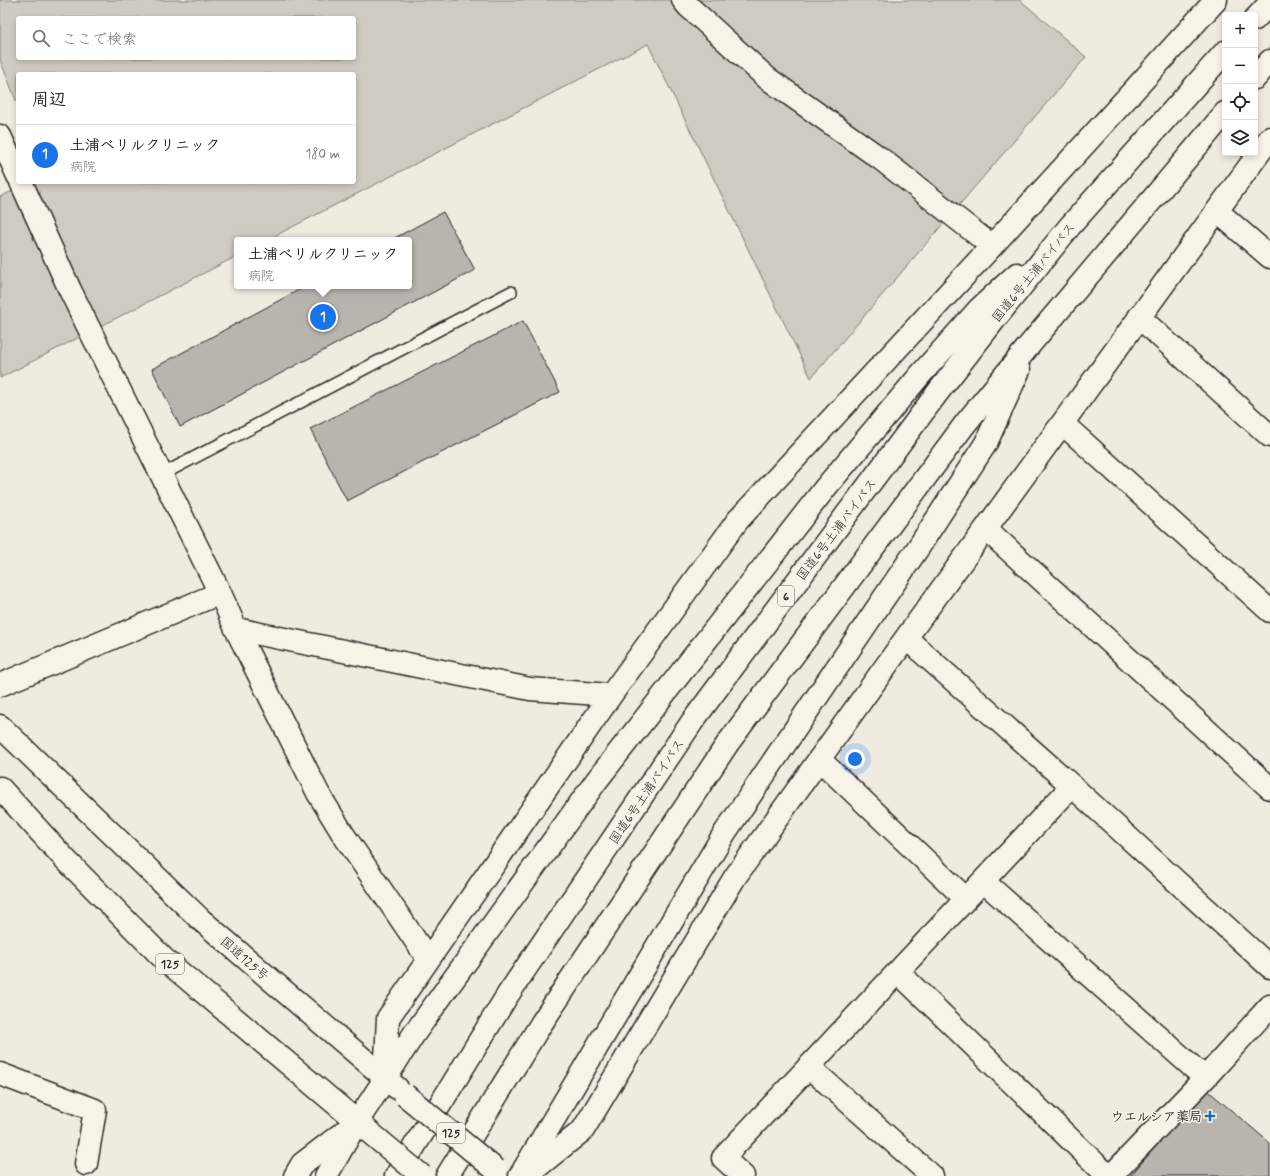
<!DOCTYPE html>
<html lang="ja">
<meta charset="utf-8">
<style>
:root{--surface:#fff;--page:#f2f2f2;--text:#222;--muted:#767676;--line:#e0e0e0;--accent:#1a73e8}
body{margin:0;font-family:Mynerve,"Klee One",sans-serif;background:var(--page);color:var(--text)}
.controls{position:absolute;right:12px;top:12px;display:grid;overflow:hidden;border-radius:4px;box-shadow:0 2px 6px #0003}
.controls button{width:36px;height:36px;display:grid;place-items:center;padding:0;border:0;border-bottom:1px solid var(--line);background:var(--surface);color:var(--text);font:20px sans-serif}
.you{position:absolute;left:855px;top:759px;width:14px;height:14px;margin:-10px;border:3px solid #fff;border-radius:50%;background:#1a73e8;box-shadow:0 0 0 6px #1a73e833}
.badge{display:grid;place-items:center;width:26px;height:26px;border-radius:50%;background:var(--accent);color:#fff;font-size:13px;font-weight:700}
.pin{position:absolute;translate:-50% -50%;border:2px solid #fff;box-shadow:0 1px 4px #0006}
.popup{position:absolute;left:234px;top:237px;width:178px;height:52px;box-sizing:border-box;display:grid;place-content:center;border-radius:4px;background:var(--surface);filter:drop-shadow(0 1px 3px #0005);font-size:13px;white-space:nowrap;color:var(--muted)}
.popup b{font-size:15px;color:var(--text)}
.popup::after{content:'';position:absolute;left:50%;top:100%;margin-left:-8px;border:8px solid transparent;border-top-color:var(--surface)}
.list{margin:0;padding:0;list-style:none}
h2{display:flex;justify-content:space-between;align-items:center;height:52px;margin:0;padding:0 16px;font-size:17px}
h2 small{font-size:13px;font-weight:400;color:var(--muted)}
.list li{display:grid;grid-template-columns:26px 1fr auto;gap:12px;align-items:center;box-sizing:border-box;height:60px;padding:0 16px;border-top:1px solid var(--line)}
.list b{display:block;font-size:15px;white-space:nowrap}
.list p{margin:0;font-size:13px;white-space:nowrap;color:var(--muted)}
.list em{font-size:13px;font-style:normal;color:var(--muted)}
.icon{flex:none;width:22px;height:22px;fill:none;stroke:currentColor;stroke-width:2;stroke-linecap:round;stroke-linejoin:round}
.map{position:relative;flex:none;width:1270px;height:1176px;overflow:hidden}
.search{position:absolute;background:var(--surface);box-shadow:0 2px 6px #0003;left:16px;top:16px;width:340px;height:44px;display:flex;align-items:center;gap:10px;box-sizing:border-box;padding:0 14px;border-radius:4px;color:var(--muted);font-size:15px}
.panel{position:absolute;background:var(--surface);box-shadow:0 2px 6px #0003;left:16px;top:72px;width:340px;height:112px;border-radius:4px}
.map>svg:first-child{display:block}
.green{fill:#cfcbc2;stroke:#7d7b76;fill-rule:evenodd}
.building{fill:#b8b5ae;stroke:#2b2b2b}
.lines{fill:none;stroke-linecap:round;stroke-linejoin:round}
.lane-casing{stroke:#2b2b2b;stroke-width:14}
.street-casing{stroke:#2b2b2b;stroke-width:25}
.highway-casing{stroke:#2b2b2b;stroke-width:25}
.lane{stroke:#f7f3e8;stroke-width:11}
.street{stroke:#f7f3e8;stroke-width:22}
.highway{stroke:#f7f3e8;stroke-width:22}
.highway-bridge-casing{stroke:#2b2b2b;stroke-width:25;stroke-linecap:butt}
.highway-bridge{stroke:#f7f3e8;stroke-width:22}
.poi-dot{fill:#1f6fb2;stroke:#f7f3e8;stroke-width:1.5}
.labels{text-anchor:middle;stroke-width:3;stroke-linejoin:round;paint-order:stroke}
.shield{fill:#f7f3e8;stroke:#686764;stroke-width:1}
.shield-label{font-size:12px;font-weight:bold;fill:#2b2b2b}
.street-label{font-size:13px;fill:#2b2b2b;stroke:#f7f3e8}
.poi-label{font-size:13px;font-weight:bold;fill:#2b2b2b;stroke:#f7f3e8;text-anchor:end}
</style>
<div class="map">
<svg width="1270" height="1176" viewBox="0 0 1270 1176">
<rect width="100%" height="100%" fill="#efebe0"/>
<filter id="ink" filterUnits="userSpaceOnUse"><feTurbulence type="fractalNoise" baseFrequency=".025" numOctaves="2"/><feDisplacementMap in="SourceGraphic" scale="8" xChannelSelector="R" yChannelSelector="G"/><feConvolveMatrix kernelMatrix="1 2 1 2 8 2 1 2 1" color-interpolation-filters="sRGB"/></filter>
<g filter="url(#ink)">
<!-- green -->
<path class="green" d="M0,0h1020l66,57 -275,321 -163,-334 -381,196h-30v16l-237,122v-181l31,-15h323v-108h-336v31l-18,-45zM18,18h336v40h-336z"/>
<!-- building -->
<path class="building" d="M443,212l32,58 -295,157 -28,-58 154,-83h103v-46h-18z
M523,321l37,71 -213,109 -37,-72z
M1206,1089l64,54v33h-140z"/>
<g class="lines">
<!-- lane casing -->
<g class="lane-casing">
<path id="lane" d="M161,475l350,-183"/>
</g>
<!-- street casing -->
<g class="street-casing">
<path id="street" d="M683,0l5,6 79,72 114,81 111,87
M0,136l18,40
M21,182l49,108 150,303 16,36 82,164 25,41 85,125
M1217,211l53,46
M1139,317l131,119
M1063,424l207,187
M986,529l284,259
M236,629l294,60 81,6
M906,638l166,148 198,181
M0,685l220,-92
M819,759l147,140
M983,881l222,197
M898,972l210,204
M809,1067l123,109
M0,1074l95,36 -9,54
M385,1079l3,-61 223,-323 127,-175 254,-274 224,-246
M295,1176l7,-12 55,-42
M526,1176l57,-46 152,-253 171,-239 364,-500
M743,1176l-20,-18 349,-372
M1111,1176l94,-98 65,-72"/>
</g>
<!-- highway casing -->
<g class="highway-casing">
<path id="highway" d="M1255,19l15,-16
M1255,78l15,-17
M0,726l200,193 197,169
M0,788l65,71 99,100 216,182
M326,1176l31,-54 57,-88 183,-254 229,-293 95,-113 58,-65 38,-35
M396,1176l111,-180 185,-274 246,-330 57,-73 75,-93 155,-174
M447,1176l94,-152 187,-281 237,-319 67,-82 193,-229
M520,1176l204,-342 196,-289 66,-102 33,-73"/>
</g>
<!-- lane -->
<use href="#lane" class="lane"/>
<!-- street -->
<use href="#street" class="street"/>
<!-- highway -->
<use href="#highway" class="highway"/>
<!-- highway-bridge casing -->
<g class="highway-bridge-casing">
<path id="highway-bridge" d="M405,1095l91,75
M380,1141l42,35"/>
</g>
<!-- highway-bridge -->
<use href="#highway-bridge" class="highway-bridge"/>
</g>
</g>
<!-- markers -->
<path class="poi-dot" d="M1208 1110h4v4h4v4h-4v4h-4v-4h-4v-4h4z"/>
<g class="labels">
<!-- shield labels -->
<g class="shield">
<rect x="778" y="586" width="16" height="20" rx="3"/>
<rect x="156" y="954" width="28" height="20" rx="3"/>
<rect x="437" y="1123" width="28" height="20" rx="3"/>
</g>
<g class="shield-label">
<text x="786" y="600">6</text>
<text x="170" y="968">125</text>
<text x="451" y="1137">125</text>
</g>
<!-- street labels -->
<g class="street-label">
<text transform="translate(1033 272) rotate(-51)" y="5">国道6号土浦バイパス</text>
<text transform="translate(836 529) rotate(-53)" y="5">国道6号土浦バイパス</text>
<text transform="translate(646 791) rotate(-56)" y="5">国道6号土浦バイパス</text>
<text transform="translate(245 958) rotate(41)" y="5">国道125号</text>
</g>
<!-- poi labels -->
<g class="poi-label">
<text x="1202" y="1121">ウエルシア薬局</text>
</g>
</g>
</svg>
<div class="controls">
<button>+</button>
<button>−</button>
<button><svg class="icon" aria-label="locate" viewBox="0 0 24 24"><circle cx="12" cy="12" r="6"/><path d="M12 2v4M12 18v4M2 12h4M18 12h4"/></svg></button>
<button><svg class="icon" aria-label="layers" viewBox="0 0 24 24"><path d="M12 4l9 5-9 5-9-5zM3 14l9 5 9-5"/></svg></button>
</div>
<div class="you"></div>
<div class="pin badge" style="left:323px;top:317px">1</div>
<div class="popup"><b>土浦ベリルクリニック</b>病院</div>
<div class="search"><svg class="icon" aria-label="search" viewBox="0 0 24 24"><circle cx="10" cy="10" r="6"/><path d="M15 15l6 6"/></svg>ここで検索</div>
<section class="panel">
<h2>周辺<small></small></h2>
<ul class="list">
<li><span class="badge">1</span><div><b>土浦ベリルクリニック</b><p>病院</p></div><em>180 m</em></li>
</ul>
</section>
</div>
